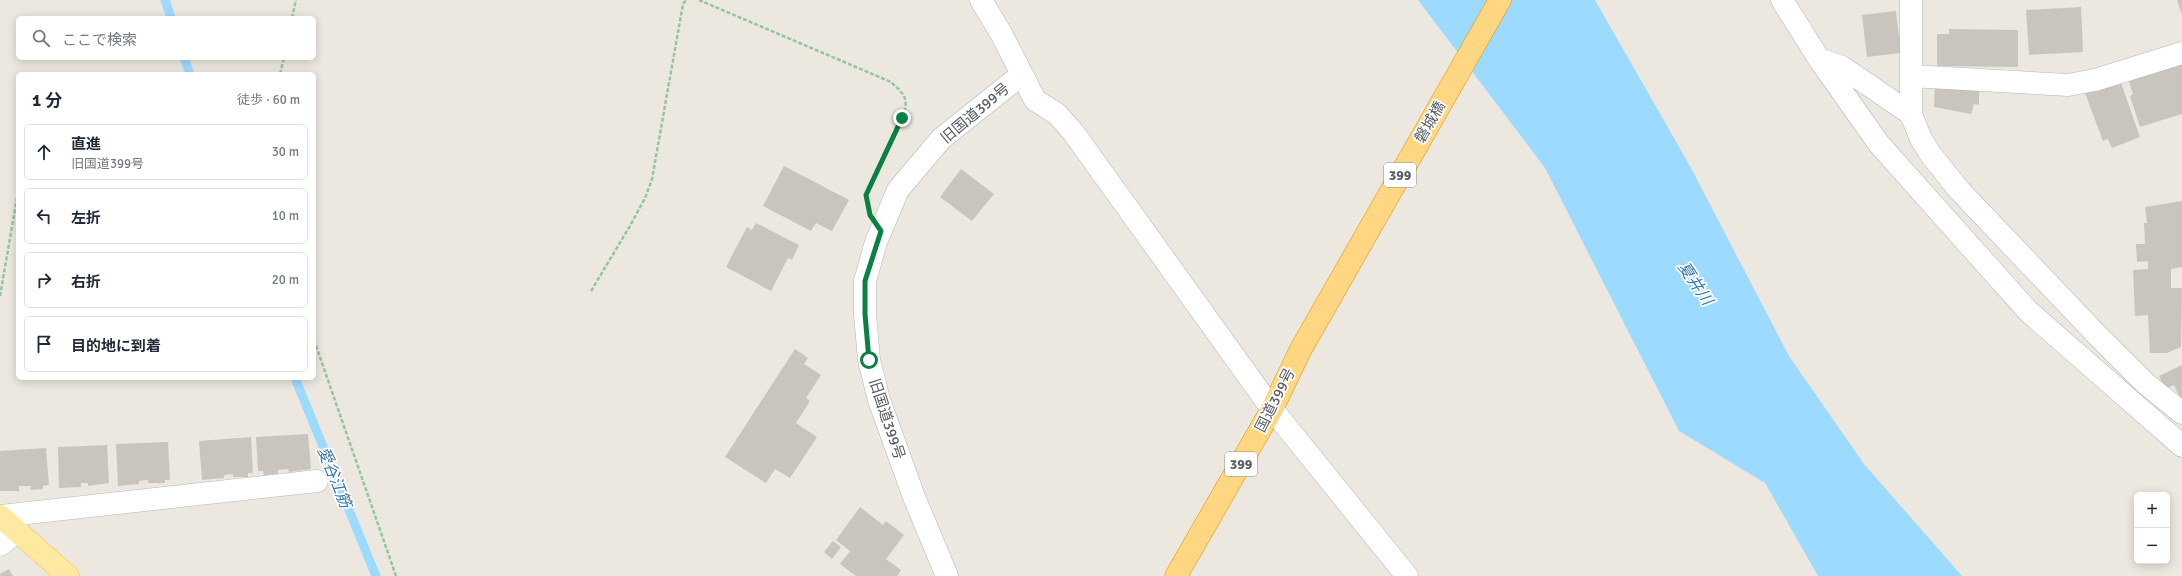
<!DOCTYPE html>
<html lang="ja">
<meta charset="utf-8">
<style>
:root{--surface:#fff;--page:#f2f2f3;--text:#1f2937;--muted:#747a83;--line:#e0e1e3}
body{margin:0;font-family:Signika,"Noto Sans JP",sans-serif;background:var(--page);color:var(--text)}
.controls{position:absolute;right:12px;bottom:12px;display:grid;overflow:hidden;border-radius:6px;box-shadow:0 2px 10px #0003}
.controls button{width:36px;height:36px;display:grid;place-items:center;padding:0;border:0;border-bottom:1px solid var(--line);background:var(--surface);color:var(--text);font:20px sans-serif}
.stop{position:absolute;width:12px;height:12px;margin:-9px;border:3px solid #0b8043;border-radius:50%;background:#fff}
.stop.end{background:#0b8043;border-color:#fff;box-shadow:0 1px 4px #0008}
.list{margin:0;padding:0;list-style:none}
h2{display:flex;justify-content:space-between;align-items:center;height:52px;margin:0;padding:0 16px;font-size:17px}
h2 small{font-size:13px;font-weight:400;color:var(--muted)}
.list li{display:grid;grid-template-columns:26px 1fr auto;gap:12px;align-items:center;box-sizing:border-box;height:56px;margin:0 8px 8px;padding:0 8px;border:1px solid var(--line);border-radius:6px}
.list b{display:block;font-size:15px;white-space:nowrap}
.list p{margin:0;font-size:13px;white-space:nowrap;color:var(--muted)}
.list em{font-size:13px;font-style:normal;color:var(--muted)}
.icon{flex:none;width:22px;height:22px;fill:none;stroke:currentColor;stroke-width:2;stroke-linecap:round;stroke-linejoin:round}
.map{position:relative;flex:none;width:2182px;height:576px;overflow:hidden}
.search{position:absolute;background:var(--surface);box-shadow:0 2px 10px #0003;left:16px;top:16px;width:300px;height:44px;display:flex;align-items:center;gap:10px;box-sizing:border-box;padding:0 14px;border-radius:6px;color:var(--muted);font-size:15px}
.panel{position:absolute;background:var(--surface);box-shadow:0 2px 10px #0003;left:16px;top:72px;width:300px;height:308px;border-radius:6px}
.map>svg:first-child{display:block}
.water{fill:#9cdbff}
.lines{fill:none;stroke-linecap:round;stroke-linejoin:round}
.stream{stroke:#9cdbff;stroke-width:9}
.building{fill:#c9c5be}
.minor-casing{stroke:#b2b6bb;stroke-width:23}
.major-casing{stroke:#f5bb4f;stroke-width:23}
.highway-casing{stroke:#eb9100;stroke-width:23}
.path{stroke:#93c69e;stroke-width:2.5;stroke-dasharray:4 2;stroke-linecap:butt}
.minor{stroke:#fff;stroke-width:22}
.major{stroke:#ffe9a1;stroke-width:22}
.highway{stroke:#ffd783;stroke-width:22}
.route{stroke:#0b8043;stroke-width:5}
.labels{text-anchor:middle;stroke-width:3.5;stroke-linejoin:round;paint-order:stroke}
.shield{fill:#fff;stroke:#8a8e90;stroke-width:1}
.shield-label{font-size:14px;font-weight:bold;fill:#585d61}
.street-label{font-size:15px;fill:#585d61;stroke:#fff}
.water-label{font-size:16px;font-style:italic;fill:#3677aa;stroke:#fff}
</style>
<div class="map">
<svg width="2182" height="576" viewBox="0 0 2182 576">
<rect width="100%" height="100%" fill="#ece8df"/>
<!-- water -->
<path class="water" d="M1418,0h177l95,166 99,190 75,108 98,112h-144l-53,-93 -86,-52 -134,-263z"/>
<g class="lines">
<!-- stream -->
<path class="stream" d="M165,0l6,18
M184,58l6,16
M295,378l81,198"/>
</g>
<!-- building -->
<path class="building" d="M2177,0h5v15z
M2081,7l2,45 -54,3 -3,-45z
M1896,11l5,42 -34,4 -5,-42z
M1949,29l69,1v37l-81,-1v-32h12z
M2182,62v52l-42,13 -10,-31 3,-2 -5,-15z
M2120,80l20,57 -28,11 -4,-9 -5,2 -18,-48z
M1935,84l44,3v18l-5,-1 -3,10 -37,-7z
M784,166l65,34 -17,31 -16,-8 -5,8 -48,-25z
M961,169l33,25 -22,27 -32,-24z
M2182,201v66l-11,2v19h11l-1,59 -14,6h-17l-2,-38 -13,1 -2,-46 15,-1v-8l-11,1 -1,-18h9l-1,-21h3l-2,-16z
M756,223l43,22 -7,15 -4,-2 -17,33 -45,-24 21,-40 5,3z
M795,349l13,9 -4,6 17,11 -15,23 4,3 -14,22 21,14 -27,41 -15,-9 -9,14 -41,-26z
M2182,365v38l-8,-18 -9,4 -6,-13z
M308,434l3,35 -22,3 -1,-3 -10,1v4l-14,1 -1,-4h-5l-2,-34z
M251,437l2,36h-5v4h-15v-3l-9,1v3l-22,2 -3,-39z
M168,442l2,38h-5v3h-17v-3l-9,1v3l-21,2 -2,-42z
M107,445l2,38 -21,3v-3h-7v4l-22,1 -1,-41z
M46,448l3,37 -6,1v3l-13,1 1,-4h-12v5h-19v-40z
M860,507l23,18 3,-4 18,14 -18,24 15,11 -4,6h-41l-16,-12 10,-13 -14,-11z
M833,541l8,6 -9,12 -8,-7z
M9,569l4,7h-13v-2z"/>
<g class="lines">
<!-- minor casing -->
<g class="minor-casing">
<path id="minor" d="M981,0l21,35 33,65 22,14 16,18 199,277 135,167
M1782,0l37,59 60,85 149,167 154,135
M1819,59l23,8 69,47v-114
M1911,76l157,9 27,-5 87,-27
M1911,114l10,25 10,16 29,36 138,145 47,47 37,30
M0,516l317,-35
M0,545l18,-14
M947,576l-33,-79 -35,-97 -10,-40 -4,-46v-33l11,-39 22,-52 43,-51 80,-64"/>
</g>
<!-- major casing -->
<g class="major-casing">
<path id="major" d="M0,516l68,60"/>
</g>
<!-- highway casing -->
<g class="highway-casing">
<path id="highway" d="M1176,576l96,-167 29,-60 199,-349"/>
</g>
<!-- path -->
<path class="path" d="M699,0l192,82c5,5 12,10 14,17 5,13 -20,56 -27,70
M292,18l4,-18
M280,74l4,-16
M591,291l39,-65 15,-28 7,-19 31,-175 3,-4
M0,296l18,-104
M314,340l82,236"/>
<!-- minor -->
<use href="#minor" class="minor"/>
<!-- major -->
<use href="#major" class="major"/>
<!-- highway -->
<use href="#highway" class="highway"/>
</g>
<g class="lines">
<!-- route -->
<path class="route" d="M869,360l-4,-46v-33l16,-50 -11,-16 -4,-20 36,-77"/>
</g>
<g class="labels">
<!-- shield labels -->
<g class="shield">
<rect x="1384" y="163" width="32" height="24" rx="3"/>
<rect x="1225" y="452" width="32" height="24" rx="3"/>
</g>
<g class="shield-label">
<text x="1400" y="180">399</text>
<text x="1241" y="469">399</text>
</g>
<!-- street labels -->
<g class="street-label">
<text transform="translate(975 113) rotate(-40)" y="5">旧国道399号</text>
<text transform="translate(1430 122) rotate(-60)" y="5">磐城橋</text>
<text transform="translate(1275 400) rotate(-63)" y="5">国道399号</text>
<text transform="translate(887 419) rotate(72)" y="5">旧国道399号</text>
</g>
<!-- water labels -->
<g class="water-label">
<text transform="translate(1696 283) rotate(56)" y="6">夏井川</text>
<text transform="translate(335 477) rotate(68)" y="6">愛谷江筋</text>
</g>
</g>
</svg>
<div class="controls">
<button>+</button>
<button>−</button>
</div>
<div class="stop" style="left:869px;top:360px"></div>
<div class="stop end" style="left:902px;top:118px"></div>
<div class="search"><svg class="icon" aria-label="search" viewBox="0 0 24 24"><circle cx="10" cy="10" r="6"/><path d="M15 15l6 6"/></svg>ここで検索</div>
<section class="panel">
<h2>1 分<small>徒歩 · 60 m</small></h2>
<ul class="list">
<li><svg class="icon" aria-label="ahead" viewBox="0 0 24 24"><path d="M12 20V5M6 11l6-6 6 6"/></svg><div><b>直進</b><p>旧国道399号</p></div><em>30 m</em></li>
<li><svg class="icon" aria-label="left" viewBox="0 0 24 24"><path d="M17 20v-9H6M10 6l-5 5 5 5"/></svg><div><b>左折</b></div><em>10 m</em></li>
<li><svg class="icon" aria-label="right" viewBox="0 0 24 24"><path d="M7 20v-9h11M14 6l5 5-5 5"/></svg><div><b>右折</b></div><em>20 m</em></li>
<li><svg class="icon" aria-label="arrive" viewBox="0 0 24 24"><path d="M6 21V4h12l-3 4 3 4H6"/></svg><div><b>目的地に到着</b></div></li>
</ul>
</section>
</div>
